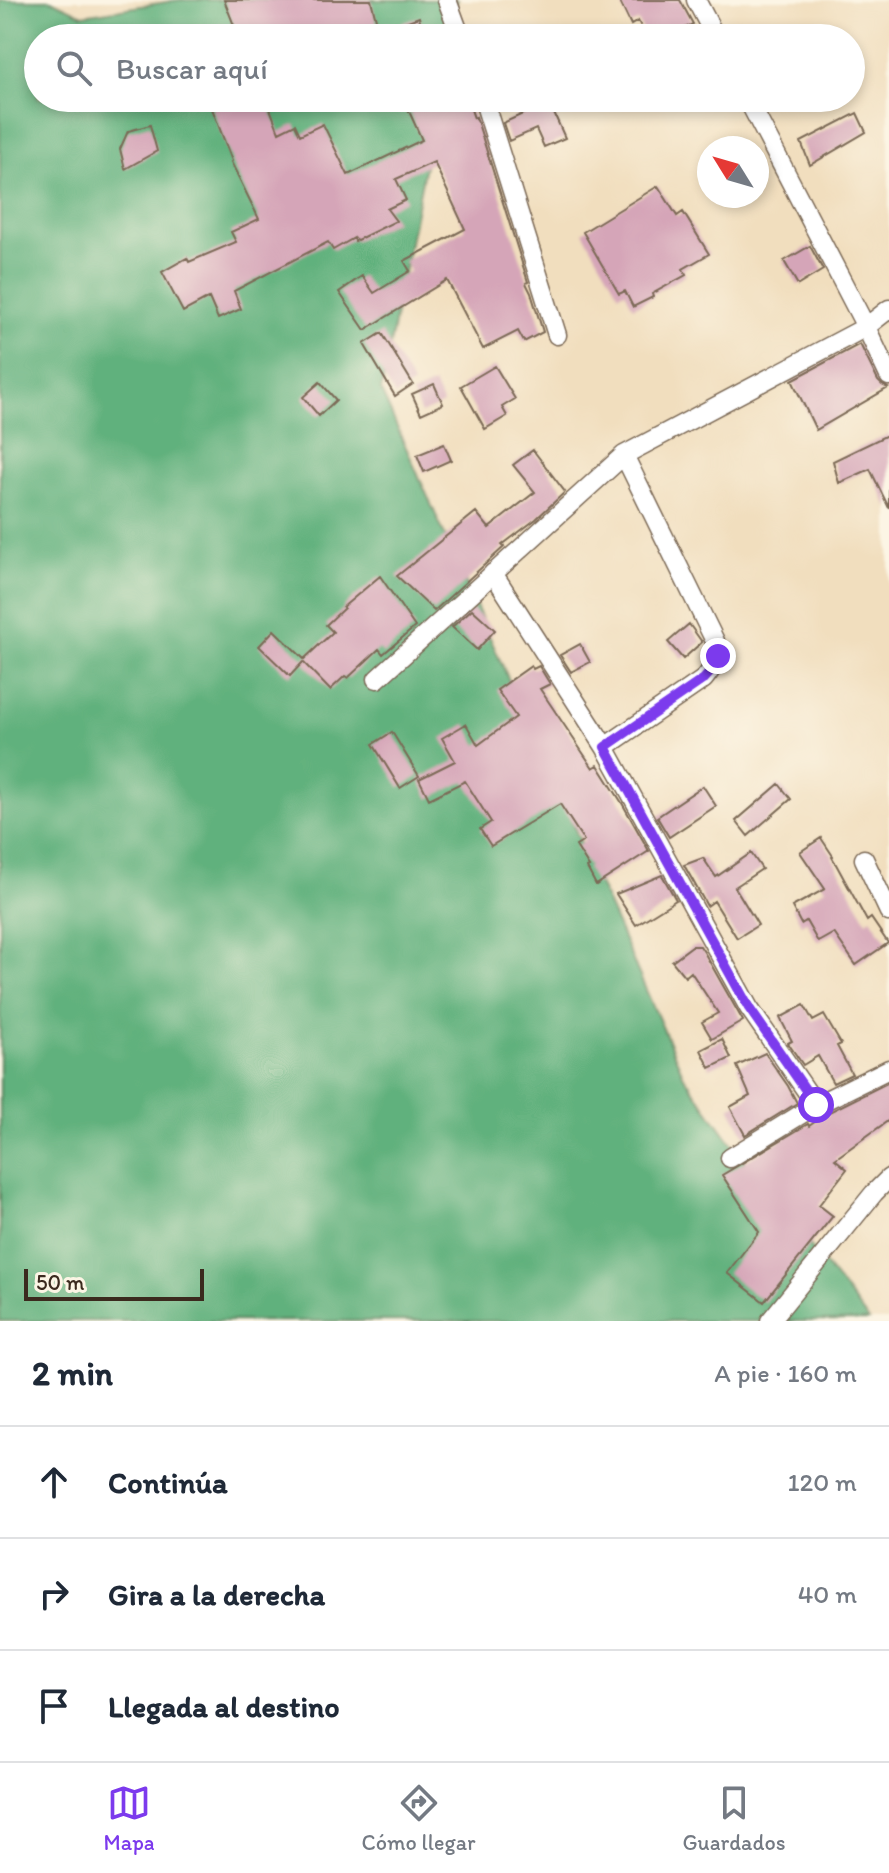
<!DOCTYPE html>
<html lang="es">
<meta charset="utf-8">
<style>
:root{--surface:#fff;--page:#f2f2f3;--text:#1f2937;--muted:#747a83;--line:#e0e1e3;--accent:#7c3aed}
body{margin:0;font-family:Itim,sans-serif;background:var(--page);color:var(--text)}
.compass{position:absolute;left:697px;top:136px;width:72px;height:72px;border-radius:50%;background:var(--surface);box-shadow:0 4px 12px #0003;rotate:307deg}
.scale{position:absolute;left:24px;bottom:20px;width:180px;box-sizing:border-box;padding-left:8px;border:4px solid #3b2a1e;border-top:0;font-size:22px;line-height:28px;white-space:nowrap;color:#3b2a1e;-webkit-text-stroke:6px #fcf5e5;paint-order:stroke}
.stop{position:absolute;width:24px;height:24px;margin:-18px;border:6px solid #7c3aed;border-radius:50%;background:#fff}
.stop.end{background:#7c3aed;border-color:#fff;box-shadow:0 2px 8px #0008}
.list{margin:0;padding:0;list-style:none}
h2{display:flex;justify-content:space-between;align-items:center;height:104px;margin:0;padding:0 32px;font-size:34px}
h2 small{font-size:26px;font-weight:400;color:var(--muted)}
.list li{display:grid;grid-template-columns:52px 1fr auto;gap:24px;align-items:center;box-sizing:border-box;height:112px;padding:0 32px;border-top:2px solid var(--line)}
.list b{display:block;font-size:30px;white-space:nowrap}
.list em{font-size:26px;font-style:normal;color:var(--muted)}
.icon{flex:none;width:44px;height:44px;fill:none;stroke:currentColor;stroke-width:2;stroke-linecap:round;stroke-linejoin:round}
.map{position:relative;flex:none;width:889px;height:1321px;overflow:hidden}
.search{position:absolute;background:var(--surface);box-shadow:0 4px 12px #0003;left:24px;right:24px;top:24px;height:88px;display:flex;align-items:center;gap:20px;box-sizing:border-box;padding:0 28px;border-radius:44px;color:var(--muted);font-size:30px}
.sheet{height:440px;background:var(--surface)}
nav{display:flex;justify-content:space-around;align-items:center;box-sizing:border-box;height:112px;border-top:2px solid var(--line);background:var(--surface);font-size:22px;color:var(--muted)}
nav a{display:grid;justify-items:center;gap:4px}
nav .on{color:var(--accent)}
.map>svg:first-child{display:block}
.forest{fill:#61b17d;stroke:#4e6e4e;stroke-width:2}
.building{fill:#d5a5b8}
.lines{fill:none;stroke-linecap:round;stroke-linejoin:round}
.minor-casing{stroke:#7b6956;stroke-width:21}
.minor{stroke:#fff;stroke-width:18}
.route{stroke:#7c3aed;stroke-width:10}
</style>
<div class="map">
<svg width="889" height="1321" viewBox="0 0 889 1321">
<rect width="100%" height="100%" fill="#fcf5e5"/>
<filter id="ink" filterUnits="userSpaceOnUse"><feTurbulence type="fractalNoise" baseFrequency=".0125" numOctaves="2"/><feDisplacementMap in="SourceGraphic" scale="16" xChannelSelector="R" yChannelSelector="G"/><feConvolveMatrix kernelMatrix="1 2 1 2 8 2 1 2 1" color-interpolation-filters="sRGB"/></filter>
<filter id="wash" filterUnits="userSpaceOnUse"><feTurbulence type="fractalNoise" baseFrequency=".006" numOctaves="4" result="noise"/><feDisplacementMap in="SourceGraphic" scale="32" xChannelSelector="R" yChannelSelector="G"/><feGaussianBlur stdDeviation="1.8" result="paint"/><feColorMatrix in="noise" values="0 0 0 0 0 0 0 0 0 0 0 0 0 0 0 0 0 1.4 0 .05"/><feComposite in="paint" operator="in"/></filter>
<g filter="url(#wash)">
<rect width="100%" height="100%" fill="#f1debe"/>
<!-- forest -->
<path class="forest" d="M0,0h51l32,15 96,-15h278l-8,38h-411v60h400l-57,293 303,685 64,90 121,155h-869z"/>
<g id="blocks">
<!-- building -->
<path class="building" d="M224,0h147l8,31 40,-14 6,21h-186z
M619,0h61l13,24 -27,14h-19l-9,-17 -7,4z
M208,98h58l13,34 16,-8 5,11 23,-11 25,51 74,-35 -19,-42h64l7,20 2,-1 52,165 -2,1 5,10 12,39 -19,10 -6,-11 -35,18 -36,-69 -82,50 -26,-38 23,-16 12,17 36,-22 -6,-10 61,-32 -31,-67 -38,17 10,21 -19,9 9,12 -41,20 -1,-3 -21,12 -5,-8 -94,49 7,18 -23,10 -9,-21 -26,14 -21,-40 25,-14 2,4 47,-20 -5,-10 28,-13 -28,-57 1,-1z
M549,102l16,36 -21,9 -8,-18 -27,12 -6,-18z
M857,113l9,19 -56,33 -9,-23z
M150,125l7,26 -32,18 -5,-20 8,-18z
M658,186l19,30 6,-4 26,42 -26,15 3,6 -34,19 1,3 -20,10 -8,-16 -6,3 -36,-62z
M810,246l13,24 -25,15 -14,-24z
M382,333l31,51 -18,12 -31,-52z
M860,344l18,37 4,4 6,3 -72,42 -24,-50z
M495,366l20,33 -13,8 5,9 -22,13 -24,-43z
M320,382l16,18 -17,16 -16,-19z
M434,384l9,20 -22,10 -9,-20z
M889,434v74l-19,-39 -31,14 -6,-22z
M444,444l7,16 -27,12 -7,-17z
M533,450l32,42 -29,27 -34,26 2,2 -70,64 -37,-35 79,-64 13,16 46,-36 -22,-27z
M380,576l35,51 -32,27 -4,-5 -31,29 -3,-2 -15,14 -27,-28 -13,14 -31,-30 15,-16 30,29 29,-27 -7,-7 18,-17 -1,-1z
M472,609l23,21 -18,20 -25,-23z
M689,624l13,18 -19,17 -15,-17z
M580,644l10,18 -19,10 -11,-17z
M531,666l2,3 6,-3 11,18 -10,5 53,79 5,-3 24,38 27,48 -53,34 -9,-17 2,-1 -13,-21 8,-5 -24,-37 -69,42 -11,-17 11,-7 -26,-41 -36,18 -10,-20 36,-18 -13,-23 24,-14 12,21 38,-28 -19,-27z
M392,732l27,44 -19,12 -27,-44z
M779,784l12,15 -43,37 -12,-15z
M703,786l13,20 -47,31 -12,-20z
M821,838l12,18 -1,1 35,64 4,-3 17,25 -32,22 -22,-32 -16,9 -12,-21 -5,3 -9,-17 33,-18 -25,-37z
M751,853l11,16 -27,18 23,38 -21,13 -23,-37 -7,5 -23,-41 19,-7 13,19z
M662,875l14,25 -40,25 -20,-31z
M692,946h8l4,6 39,69 -31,18 -10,-17 16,-9 -27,-41 -6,5 -13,-16z
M804,1005l9,16 11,-6 17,29 -4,2 15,28 -19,9 -15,-27 -15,9 -15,-22 4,-2 -12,-23z
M722,1039l9,19 -21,10 -9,-18z
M765,1053l23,33 9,17 -52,32 -15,-28 20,-11 -13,-30z
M889,1082v38l-54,39 12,10 -28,36 14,11 -69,86 -37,-29 32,-41 -37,-57 86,-51 1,2 20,-14z"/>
</g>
</g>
<g filter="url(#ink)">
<use href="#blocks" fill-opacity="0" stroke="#7b6956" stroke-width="2"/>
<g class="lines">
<!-- minor casing -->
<g class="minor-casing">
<path id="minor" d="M447,0l14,38
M696,0l20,38
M483,98l74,237
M747,98l119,229 23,49
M493,573l112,174 144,261 67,97
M377,679l247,-224 242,-128 23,-18
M605,747l99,-68c11,-13 14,-21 11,-38l-91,-186
M864,859l25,53
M730,1158l86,-53 73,-36
M770,1321l104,-128 15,-15"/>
</g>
<!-- minor -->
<use href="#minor" class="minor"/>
</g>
</g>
<g class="lines" filter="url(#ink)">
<!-- route -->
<path class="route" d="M718,656l-6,14 -8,9 -99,68 144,261 67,97"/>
</g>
</svg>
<svg class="compass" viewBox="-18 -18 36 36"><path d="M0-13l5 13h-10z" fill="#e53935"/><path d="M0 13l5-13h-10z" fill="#747a83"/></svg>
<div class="scale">50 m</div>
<div class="stop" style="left:816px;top:1105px"></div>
<div class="stop end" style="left:718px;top:656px"></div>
<div class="search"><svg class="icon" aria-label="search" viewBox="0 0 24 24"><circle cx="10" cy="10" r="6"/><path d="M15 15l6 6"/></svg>Buscar aquí</div>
</div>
<section class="sheet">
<h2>2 min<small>A pie · 160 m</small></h2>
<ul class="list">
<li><svg class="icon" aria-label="ahead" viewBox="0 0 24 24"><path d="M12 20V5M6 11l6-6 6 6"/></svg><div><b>Continúa</b></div><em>120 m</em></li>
<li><svg class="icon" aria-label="right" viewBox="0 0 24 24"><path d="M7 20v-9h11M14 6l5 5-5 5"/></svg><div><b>Gira a la derecha</b></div><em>40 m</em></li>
<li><svg class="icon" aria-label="arrive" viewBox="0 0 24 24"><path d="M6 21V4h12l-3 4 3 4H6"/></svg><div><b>Llegada al destino</b></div></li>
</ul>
</section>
<nav>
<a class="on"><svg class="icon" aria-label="map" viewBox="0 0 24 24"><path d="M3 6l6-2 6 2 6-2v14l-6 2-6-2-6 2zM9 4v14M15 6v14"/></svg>Mapa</a>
<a><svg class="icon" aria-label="directions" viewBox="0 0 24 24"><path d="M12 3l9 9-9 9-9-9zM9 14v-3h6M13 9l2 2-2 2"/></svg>Cómo llegar</a>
<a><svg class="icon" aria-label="saved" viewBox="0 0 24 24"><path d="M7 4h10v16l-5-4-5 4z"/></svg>Guardados</a>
</nav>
